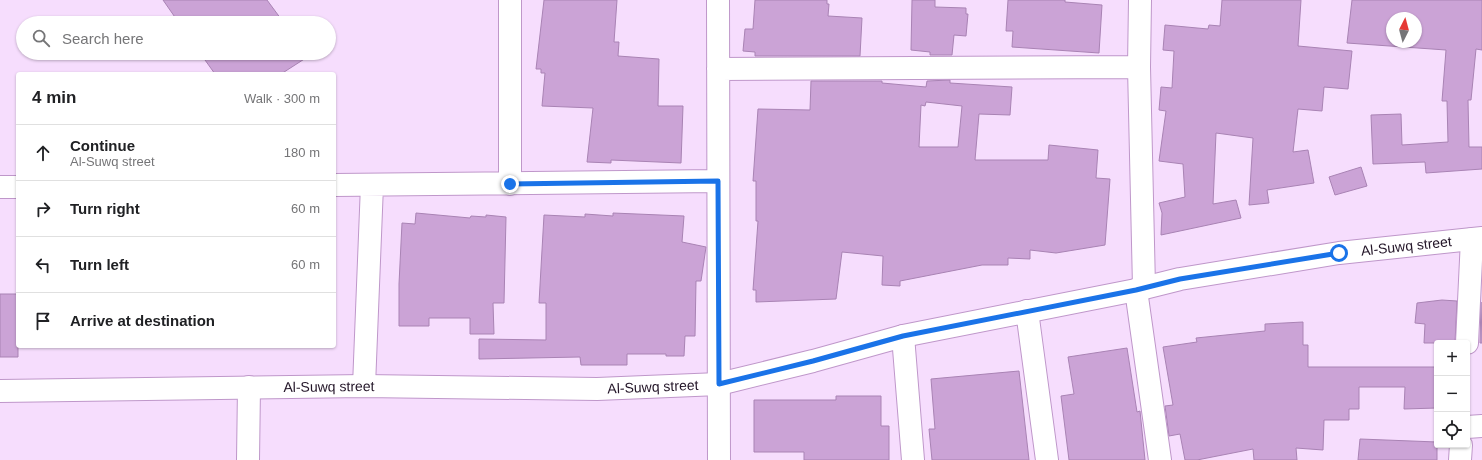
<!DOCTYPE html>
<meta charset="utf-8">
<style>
:root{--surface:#fff;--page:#f6f6f6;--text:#202124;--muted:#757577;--line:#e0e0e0}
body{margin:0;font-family:Helvetica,sans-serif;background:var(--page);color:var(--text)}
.controls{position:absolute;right:12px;bottom:12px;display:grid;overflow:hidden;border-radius:4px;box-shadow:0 1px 3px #0004}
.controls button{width:36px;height:36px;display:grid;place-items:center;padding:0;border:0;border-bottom:1px solid var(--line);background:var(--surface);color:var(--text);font:20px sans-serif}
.compass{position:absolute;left:1386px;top:12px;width:36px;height:36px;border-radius:50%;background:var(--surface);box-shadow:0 1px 3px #0004;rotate:6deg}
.stop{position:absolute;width:12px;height:12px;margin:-9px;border:3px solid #1a73e8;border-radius:50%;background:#fff}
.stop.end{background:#1a73e8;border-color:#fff;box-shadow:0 1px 4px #0008}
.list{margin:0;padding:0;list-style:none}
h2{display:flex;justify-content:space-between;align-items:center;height:52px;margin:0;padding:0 16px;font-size:17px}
h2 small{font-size:13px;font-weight:400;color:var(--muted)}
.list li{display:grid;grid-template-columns:26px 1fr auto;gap:12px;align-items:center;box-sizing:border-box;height:56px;padding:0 16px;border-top:1px solid var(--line)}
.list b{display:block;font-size:15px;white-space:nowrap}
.list p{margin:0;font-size:13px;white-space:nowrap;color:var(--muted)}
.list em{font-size:13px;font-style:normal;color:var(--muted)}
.icon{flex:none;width:22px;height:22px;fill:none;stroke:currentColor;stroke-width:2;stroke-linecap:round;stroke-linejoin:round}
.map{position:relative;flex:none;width:1482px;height:460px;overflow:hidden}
.search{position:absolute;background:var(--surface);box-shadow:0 1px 3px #0004;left:16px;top:16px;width:320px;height:44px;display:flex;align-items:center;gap:10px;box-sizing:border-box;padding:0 14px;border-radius:22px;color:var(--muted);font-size:15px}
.panel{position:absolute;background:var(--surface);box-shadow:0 1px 3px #0004;left:16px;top:72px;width:320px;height:276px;border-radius:4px}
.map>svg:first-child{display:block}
.building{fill:#cba3d6;stroke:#a983b4;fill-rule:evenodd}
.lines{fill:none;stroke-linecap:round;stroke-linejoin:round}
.minor-casing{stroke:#bf97ca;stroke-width:24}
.tertiary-casing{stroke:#bf97ca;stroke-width:24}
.minor{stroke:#fff;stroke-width:22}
.tertiary{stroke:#fff;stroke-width:22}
.route{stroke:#1a73e8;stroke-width:5}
.labels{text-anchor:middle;stroke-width:3;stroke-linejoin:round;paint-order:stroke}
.street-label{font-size:14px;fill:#221427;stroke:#fff}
</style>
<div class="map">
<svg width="1482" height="460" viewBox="0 0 1482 460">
<rect width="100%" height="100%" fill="#f6ddfd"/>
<!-- building -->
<path class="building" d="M163,0h104l17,23h-105z
M544,0h73l-3,42h5l-1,14 41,3 -1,47h25l-2,57 -70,-3v3l-24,-1 6,-54 -51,-2 3,-33h-4v-4h-5z
M755,0h72v4h2l-1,12 34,2 -2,38h-105v-4l-12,-1 2,-22h8z
M912,0h23v7l31,1v6h2l-2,22 -12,-1 -2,20h-22v-3l-19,-2z
M1008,0h57v2l37,3 -3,48 -87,-6 1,-16h-7z
M1222,0h79l-3,46 54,5 -4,38 -24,-2 -2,24 -24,-2 -5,43 15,-2 6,33 -47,7 2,13 -20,2 4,-67 -37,-5 -3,71 23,-4 5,18 -80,17 1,-22 -3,-10 26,-6 -2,-33 -24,-3 7,-50 -7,-1 2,-23 11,1 2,-37 -11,-1 2,-25 43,4 1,-4 11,1z
M1352,0h130v50l-6,-1 -5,51h-3l1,47h13v22l-56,4 -1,-11 -52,2 -2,-49 30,-1 1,31 46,-3 -1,-41h-5l4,-51 -99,-7zM1392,18h24v24h-24z
M200,53h106l3,3 -28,18h-66z
M950,80v3l62,4 -2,28 -31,-1 -4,46h73l1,-15 49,5 -2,28 14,1 -5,66 -49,8 -26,-3v9l-22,-1v7h-26l-82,16v5l-18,-1 1,-29 -41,-4 -6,47 -80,3v-12h-3l5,-69h-2v-40h-3l5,-72 52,1 1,-29h71v2l44,4 1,-6zM926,102l36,4 -4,41h-39l2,-42 4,1z
M1361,167l6,19 -32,9 -6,-18z
M416,213l54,5 1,-2 15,1v-2l20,2 -2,86h-11l1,31h-24v-16h-41v8h-30v-42l3,-61 13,1z
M613,213l71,3 -2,26 24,5 -5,34h-5l-1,55h-10l-1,20h-18v-2h-39v11h-46l-1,-8 -101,2v-20l67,1v-37h-7l5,-88 41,2v-3l28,2z
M0,294h18v63h-18z
M1442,300l15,1 -2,42h-31l1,-19 -10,-1 2,-20z
M1481,302l1,41h-2z
M1303,322v23h5v22h129v41l-33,1 1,-22h-46v22h-10v11h-25l-1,30 -27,-2 1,12h-43l-1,-11 -56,11h-12l-5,-26 -11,2 -4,-30 8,-1 -10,-58 34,-5 -1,-4 69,-7v-7z
M1127,348l10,64 3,-1 5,49h-76l-8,-64 13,-2 -6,-37z
M1019,371l10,89h-97l-3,-31h6l-4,-50z
M836,396h45v30h8v34h-85v-8h-50v-52h82z
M1360,439l77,3v18h-79z"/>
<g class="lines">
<!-- minor casing -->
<g class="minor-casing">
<path id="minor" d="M510,0v184
M718,0l1,460
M1140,0l-1,67 5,220
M718,69l421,-2
M334,185l383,-4
M0,187h18
M1136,290l24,170
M1027,311l20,149
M903,336l10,124
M1467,343l5,-104
M364,386l8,-201
M1467,427l15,-1
M248,460l1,-73
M1460,460l1,-15"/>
</g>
<!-- tertiary casing -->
<g class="tertiary-casing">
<g id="tertiary">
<path id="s1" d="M0,391l364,-5 233,3 122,-5 94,-23 90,-25 233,-46 44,-11 159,-26 143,-15"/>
</g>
</g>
<!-- minor -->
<use href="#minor" class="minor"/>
<!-- tertiary -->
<use href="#tertiary" class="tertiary"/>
</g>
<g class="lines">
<!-- route -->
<path class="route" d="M510,184l208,-3 1,203 94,-23 90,-25 233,-46 44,-11 159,-26"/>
</g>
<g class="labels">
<!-- street labels -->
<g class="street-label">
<text dy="5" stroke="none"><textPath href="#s1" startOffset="1421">Al-Suwq street</textPath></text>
<text dy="5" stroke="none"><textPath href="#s1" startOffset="329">Al-Suwq street</textPath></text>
<text dy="5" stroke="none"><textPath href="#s1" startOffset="653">Al-Suwq street</textPath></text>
</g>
</g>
</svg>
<div class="controls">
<button>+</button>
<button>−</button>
<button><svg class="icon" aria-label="locate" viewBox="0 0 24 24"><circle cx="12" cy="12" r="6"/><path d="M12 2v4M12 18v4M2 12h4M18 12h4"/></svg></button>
</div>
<svg class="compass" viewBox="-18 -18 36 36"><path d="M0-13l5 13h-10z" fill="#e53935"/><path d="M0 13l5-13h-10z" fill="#757577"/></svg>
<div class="stop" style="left:1339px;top:253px"></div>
<div class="stop end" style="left:510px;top:184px"></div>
<div class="search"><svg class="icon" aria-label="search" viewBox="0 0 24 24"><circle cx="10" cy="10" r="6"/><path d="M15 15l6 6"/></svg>Search here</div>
<section class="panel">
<h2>4 min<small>Walk · 300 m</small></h2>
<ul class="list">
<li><svg class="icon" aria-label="ahead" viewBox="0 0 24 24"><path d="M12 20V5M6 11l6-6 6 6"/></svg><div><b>Continue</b><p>Al-Suwq street</p></div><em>180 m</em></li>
<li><svg class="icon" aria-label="right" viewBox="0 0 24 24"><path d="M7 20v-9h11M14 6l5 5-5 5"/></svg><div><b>Turn right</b></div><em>60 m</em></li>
<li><svg class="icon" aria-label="left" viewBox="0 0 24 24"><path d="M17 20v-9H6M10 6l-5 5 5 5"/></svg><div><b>Turn left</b></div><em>60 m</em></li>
<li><svg class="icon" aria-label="arrive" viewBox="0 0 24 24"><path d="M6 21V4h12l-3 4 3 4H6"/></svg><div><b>Arrive at destination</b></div></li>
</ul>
</section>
</div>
